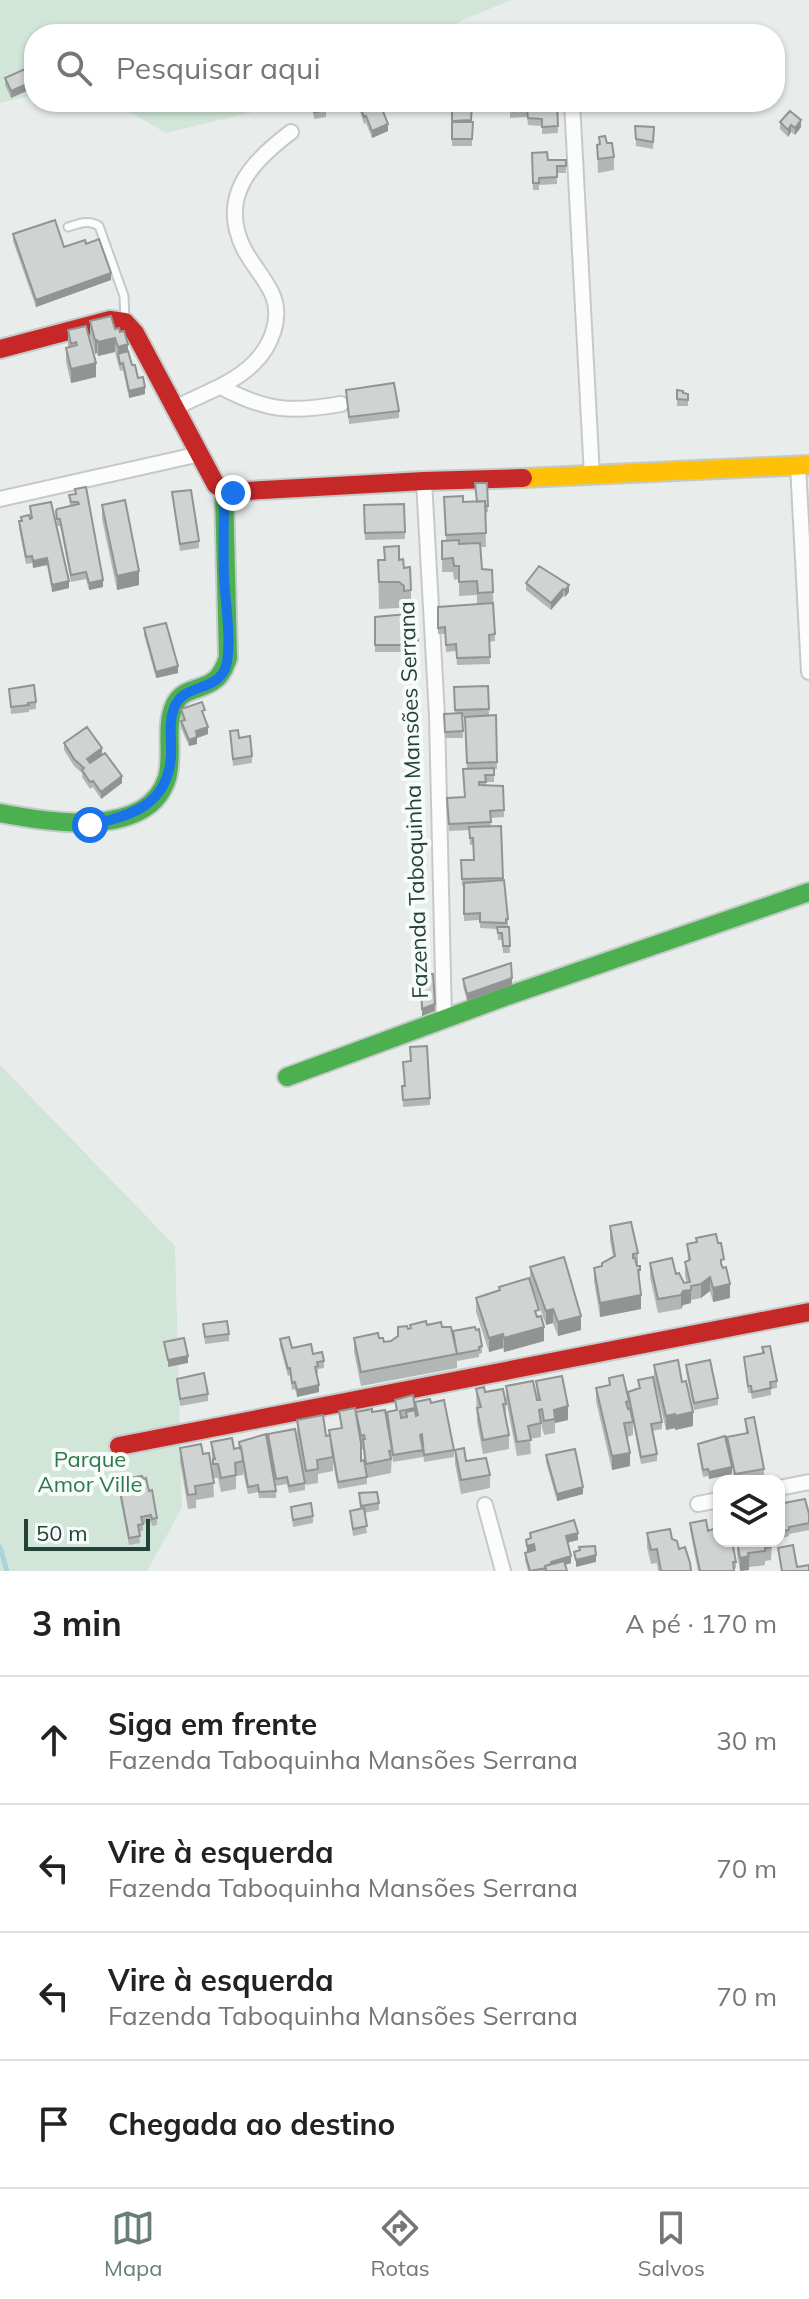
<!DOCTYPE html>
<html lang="pt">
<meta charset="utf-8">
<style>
:root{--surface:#fff;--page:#f6f6f6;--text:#222;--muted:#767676;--line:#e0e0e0;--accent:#697e78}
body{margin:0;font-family:Mulish,sans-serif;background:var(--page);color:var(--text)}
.controls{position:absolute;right:24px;bottom:24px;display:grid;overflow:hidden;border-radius:16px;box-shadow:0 2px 6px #0004}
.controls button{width:72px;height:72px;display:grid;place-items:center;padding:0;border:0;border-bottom:2px solid var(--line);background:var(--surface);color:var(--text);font:40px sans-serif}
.scale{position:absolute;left:24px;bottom:20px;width:126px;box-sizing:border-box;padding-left:8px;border:4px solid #24423a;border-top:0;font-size:22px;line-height:28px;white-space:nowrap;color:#24423a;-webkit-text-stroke:6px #f7fbf9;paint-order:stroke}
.stop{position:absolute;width:24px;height:24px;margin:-18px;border:6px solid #1a73e8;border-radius:50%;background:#fff}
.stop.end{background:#1a73e8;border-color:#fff;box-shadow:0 2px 8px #0008}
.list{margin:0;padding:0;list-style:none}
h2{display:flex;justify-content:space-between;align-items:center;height:104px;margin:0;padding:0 32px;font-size:34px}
h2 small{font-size:26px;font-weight:400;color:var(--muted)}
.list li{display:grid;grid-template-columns:52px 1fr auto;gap:24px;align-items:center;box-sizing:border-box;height:128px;padding:0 32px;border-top:2px solid var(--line)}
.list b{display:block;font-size:30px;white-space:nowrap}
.list p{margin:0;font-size:26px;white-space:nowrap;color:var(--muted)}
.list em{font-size:26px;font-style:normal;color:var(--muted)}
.icon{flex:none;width:44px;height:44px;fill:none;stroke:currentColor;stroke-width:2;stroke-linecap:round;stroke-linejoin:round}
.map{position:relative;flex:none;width:809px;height:1571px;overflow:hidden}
.search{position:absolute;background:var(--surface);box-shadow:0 2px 6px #0004;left:24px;right:24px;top:24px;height:88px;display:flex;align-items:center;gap:20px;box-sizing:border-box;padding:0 28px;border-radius:32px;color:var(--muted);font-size:30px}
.sheet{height:616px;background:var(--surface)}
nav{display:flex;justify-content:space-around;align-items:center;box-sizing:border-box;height:112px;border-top:2px solid var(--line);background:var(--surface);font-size:22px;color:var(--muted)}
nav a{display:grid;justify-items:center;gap:4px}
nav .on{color:var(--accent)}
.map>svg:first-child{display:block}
.green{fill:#d1e6d8}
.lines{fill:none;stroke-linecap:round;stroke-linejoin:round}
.stream{stroke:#a9d4db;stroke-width:5}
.lane-casing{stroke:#c5cac8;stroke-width:11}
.street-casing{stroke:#c5cac8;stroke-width:18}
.fast-casing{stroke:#c3cbc8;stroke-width:22}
.slow-casing{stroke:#c3cbc8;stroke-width:22}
.jam-casing{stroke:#c3cbc8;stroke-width:22}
.lane{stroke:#fcfcfc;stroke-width:7}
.street{stroke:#fcfcfc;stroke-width:14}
.fast{stroke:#4caf50;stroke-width:18}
.slow{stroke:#ffc107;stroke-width:18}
.jam{stroke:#c62828;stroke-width:18}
.wall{fill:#b2b6b5;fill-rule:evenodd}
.shaded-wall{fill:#919493}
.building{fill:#cfd4d2;stroke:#919493;stroke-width:2}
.route{stroke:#1a73e8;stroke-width:10}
.labels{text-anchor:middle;stroke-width:8;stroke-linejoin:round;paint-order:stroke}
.street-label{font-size:22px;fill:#24423a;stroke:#f7fbf9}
.park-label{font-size:22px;fill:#2d7a4b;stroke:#f7fbf9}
</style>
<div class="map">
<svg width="809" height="1571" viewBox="0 0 809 1571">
<rect width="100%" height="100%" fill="#e8edeb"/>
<!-- green -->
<path class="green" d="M0,0h512l-45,18 -30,16h-403v61l-34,8z
M112,102h182l-128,31z
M0,1065l175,181 7,262 -35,63h-147z"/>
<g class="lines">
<!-- stream -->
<path class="stream" d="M0,1547l7,24"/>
<!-- lane casing -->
<g class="lane-casing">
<path id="lane" d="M68,227c10,-3 21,-8 31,-1l25,70 1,24"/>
</g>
<!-- street casing -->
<g class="street-casing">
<path id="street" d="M572,102l20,374
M221,387c45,24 70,26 120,17
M175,408c26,-14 57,-23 79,-45 17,-17 28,-44 19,-67 -7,-17 -20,-30 -29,-47 -26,-52 7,-87 47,-117
M798,465l11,207
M424,481l13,235 7,303
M0,499l200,-45
M779,1488l30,-6
M698,1504l21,-4
M485,1505l18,66"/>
</g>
<!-- fast casing -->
<g class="fast-casing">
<path id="fast" d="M0,813c47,9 148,27 167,-35 7,-24 -3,-51 8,-74 8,-17 28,-13 41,-25 6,-5 9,-13 12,-21l-4,-167
M287,1077l220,-81 302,-104"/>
</g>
<!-- slow casing -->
<g class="slow-casing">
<path id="slow" d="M523,478l286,-13"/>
</g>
<!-- jam casing -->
<g class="jam-casing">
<path id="jam" d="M0,349l110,-29 15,2 10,11 81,152 12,7 196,-11 99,-3
M119,1446l690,-134"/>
</g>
<!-- lane -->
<use href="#lane" class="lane"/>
<!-- street -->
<use href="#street" class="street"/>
<!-- fast -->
<use href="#fast" class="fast"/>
<!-- slow -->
<use href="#slow" class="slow"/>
<!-- jam -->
<use href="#jam" class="jam"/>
</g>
<!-- wall -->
<path class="wall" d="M34,65l-23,33 -6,-13v-7z
M357,102h42v2l-17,6 6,21 -16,7 -6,-15 -2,1z
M510,102l17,2 30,-1 1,30 -16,1v-8l-14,-1 -1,-8 -17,1z
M312,103l14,7v7l-12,2z
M452,105h20v41h-20z
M780,122l21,5 -6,8 -4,-3 -3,5 -8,-8z
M635,126l19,1 -1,22 -17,-3z
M599,137l8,6 7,14v13l-16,3 -1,-28 2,-1z
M532,153l16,7h18v13h-9v11l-18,1v5h-6z
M13,234l51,13 22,-3 25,36 -75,27 -23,-66z
M90,321l25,8 13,22 4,14 13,29 -16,4 -6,-28 -3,1 -5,-19 -17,4 -1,-3 -2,1 -5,-19z
M68,330l28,47 -25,6 -5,-21v-14l2,-1z
M346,390l53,21v7l-50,6z
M677,390l6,3 5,8v5h-11z
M487,483l1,29 -3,1 1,34h-5l1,22 10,1 3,71 -6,1 1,22 -33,1 -1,-14 -10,1 -1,-18h-7v-27l39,-3v-9l-18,1v-17l-5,1 -1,-8h-11v-31h4l-2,-44 19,5h13z
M75,489l28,98 -14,3 -3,-11 -15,3 -11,-56h-3l-1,-15 14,-5 -1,-11 6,-1z
M172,492l27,49v7l-19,3z
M404,504l1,35 -40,1 -1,-35z
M102,505l37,80 -22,5 -15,-71z
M30,506l39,82 -17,4 -5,-27 -14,3 -1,-5 -6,1 -7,-36v-7h2v-4l10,2z
M384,547l15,13 5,8 7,22v27h-4v11h11v20h-11v4h-32v-35l29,-3v-1l-5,-5 -20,1 -1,-49h6z
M539,566l30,26 -4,5 -2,-1 -12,14 -25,-20v-7z
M144,628l34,45 -22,5 -12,-43z
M488,686l1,29h7l1,54h-3v13h-8v3l17,1 1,31 -14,1 1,8h10l2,54 5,39v7l-2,1h3l1,26h-7l-1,-13h-4l-1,-11 -17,-1v-8l-16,1v-35h-2l-1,-26h13l-1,-15h-3l-1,-15 -20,1 -2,-33 18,-1 2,-28 -2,-52h-3l1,21h-18l-1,-24h11l-1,-27z
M9,689l27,13v7l-7,1v2l-18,2z
M181,709l24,8 3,17 -11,4v6l-8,2 -8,-18v-7h2l-2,-5z
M230,731l22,25v7l-19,3z
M64,743l38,12 20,28 -21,16 -8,-12 -3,2 -8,-12v-4l-8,-7 -10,-16z
M463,979l49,6 -45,16 -4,-15z
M402,1086l28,12v7l-27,2z
M610,1226l28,27v13h2l-1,18 2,25 -41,8 -6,-36v-13l8,-2 11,-9 -3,-17z
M696,1238l28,29 6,31 -17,4 -3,-11 -9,7 -10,2v3l-8,2 -2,4 -23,4 -8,-36v-14l26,11 8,9h3l-2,-7v-14l3,-1 -1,-17 9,-2z
M530,1267l51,63 -23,6 -5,-13 -7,2 -16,-44z
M499,1287l40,29 5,25 -40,11 -1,-4 -14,4 -13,-40v-14l23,-7z
M203,1324l26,10v7l-24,3z
M427,1325l15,2 11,7 29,12v7l-3,1v3l-22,4v-2v9l-96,18 -7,-34v-14h25l5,4 7,-1 17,-12z
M280,1339l12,9 21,6 11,7v7l-6,1v4h-1l2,19 -22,5 -2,-8 -3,1 -2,-15 -2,1 -8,-30z
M762,1347l15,34v7l-6,1v6l-19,4 -1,-6h-3l-4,-36 18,-4z
M654,1365l39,61 -18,4v-2l-9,2 -12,-51z
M686,1365l32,33v7l-24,5 -8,-38z
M609,1378l19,21v-7l11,-3 -1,-9 24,42v7l-10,2 5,23v7l-16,3 -8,-42v13l-6,2 3,29 -18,4 -16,-69v-13l13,-3z
M177,1379l31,15v7l-28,5z
M536,1381l32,39 -13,3v10l-11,2 -3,-12v14l-11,2 1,15 -14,2 -11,-56v-14l31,14z
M476,1389l30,15v14l3,17v14l-26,5 -6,-32z
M413,1395l3,21 -1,-14 16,1 23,47v7l-30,5 -1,-8v3l-30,5 -1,-9 -1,20 -24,5v6l-29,5 -5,-27v9l-15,3v9l-12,2 -9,-51v-14l29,16 3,-1v-5l12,-2 -2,-17 17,7 16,-6 15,7v-7l9,-2 -1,-10zM363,1449l1,11 -3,1v-11z
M745,1419l19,50v7l-29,5 -8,-37v-7l19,-3z
M268,1434l37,49v7l-16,3 -2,-9 -11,2 -8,-45z
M211,1442l23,7 5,-1v-6l37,49v7h-17l-1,-6 -10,2 -5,-22v3l-7,1v13l-15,3 -3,-14h-5l1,19 -18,3v8l-8,1 -8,-48v-13l23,6 10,20z
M698,1444l34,30 -23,5 -1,-3 -5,1 -5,-27z
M575,1449l8,45 -26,7 -11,-39v-7z
M455,1450l11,11 24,14v13l-29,6 -6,-30z
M143,1479l6,12 8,27v7l-5,1 -1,-4 -8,2v7h-4l1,12 -11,2 -11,-58v-7z
M359,1493l20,10v7l-15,3 3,20 -14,3 -3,-25 10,-2z
M779,1504l30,10v16l-20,4v2l-10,3z
M291,1507l22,9v7l-20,4z
M690,1523l18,8 28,31v6l-2,1v2h-36l-8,-41z
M530,1533l48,7 -11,3 4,20 -6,2 2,6h-39l-3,-11v-7l2,-1 -1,-12 4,-1z
M647,1533l25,6 19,32h-33l-1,-8 -6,1 -4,-17z
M737,1541h35l-1,19 -6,1v4l-16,2v3l-9,1 -3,-16z"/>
<!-- shaded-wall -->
<path class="shaded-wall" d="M34,81v7l-23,10v-7z
M386,102h13v2l-19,7v-7z
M801,120v7l-6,8v-7z
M388,124v7l-16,7v-7z
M791,125v7l-3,5v-7z
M111,273v7l-75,27v-7z
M115,338v14l-17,4v-14z
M95,340h2v13l-2,1z
M128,344v14l-10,-4v-7z
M96,363v14l-25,6v-14z
M145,387v7l-16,4v-7z
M47,558v7l-14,3v-7z
M139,571v14l-22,5v-14z
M103,580v7l-14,3v-7z
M69,581v7l-17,4v-7z
M569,585v7l-4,5v-7z
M563,589v7l-12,14v-7z
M178,666v7l-22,5v-6z
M208,727v7l-11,4v6l-8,2v-6l7,-9z
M102,748v7l-15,11v-7z
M122,776v7l-21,16v-7z
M512,978v7l-45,16v-7z
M435,1004v7l-13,5v-7z
M710,1277v14l-9,7v-14z
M730,1284v14l-17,4v-14z
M691,1290v13l-8,2 -2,4v-14l2,-4z
M641,1295v14l-41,8v-14z
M553,1309v14l-7,2v-14z
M581,1316v14l-23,6v-14z
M544,1327v14l-40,11v-14z
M503,1334v14l-14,4v-14z
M188,1356v7l-20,4v-7z
M319,1385v7l-22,5v-7z
M568,1406v14l-13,3 -1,-13z
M693,1412v14l-18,4v-14z
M675,1414v14l-9,2v-14z
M630,1453v13l-18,4v-14z
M732,1467v7l-23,5v-7z
M583,1487v7l-26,7v-7z
M578,1533v7l-12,3v-7z
M534,1544v7l-7,2v-7z
M596,1555v7l-20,5v-7z
M571,1556v7l-19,6 -1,-7z
M749,1556v14l-9,1v-13z"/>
<!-- building -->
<path class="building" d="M34,65v16l-23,10 -6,-13z
M325,102l1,8 -12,2 -2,-9z
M359,102h27l-6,2 8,20 -16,7 -6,-15 -2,1z
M510,102h17v2l9,-2h12v2l9,-1 1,23 -16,1v-8l-14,-1 -1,-8 -17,1z
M452,105h20l-1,15 -19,1z
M790,111l11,9 -6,8 -4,-3 -3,5 -8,-8z
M452,122h21l-1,17h-20z
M635,126l19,1 -1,15 -17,-3z
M605,136l2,7h5l2,14 -16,2 -1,-14 3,-1 -1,-7z
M547,152l1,8h18v6h-9v11l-18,1v5h-6l-1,-30z
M55,220l9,27 21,-7 1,4 13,-5 12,34 -75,27 -23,-66z
M111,316l4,13 4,-1 1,4 4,-1 4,13 -10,3 -3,-9 -17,4 -1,-2h-2l-5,-19z
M86,326l10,37 -25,6 -5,-21 11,-3 -1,-3 -5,2 -3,-14z
M128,351l4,14h3l3,13 5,-1 2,10 -16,4 -6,-28 -3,1 -2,-10z
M394,383l5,28 -50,6 -3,-27z
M677,390l6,1v2l5,1v6l-11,-1z
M475,483h12l1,23h-3v-5l-8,1z
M86,487l17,93 -14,3 -3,-11 -15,3 -11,-56h-3l-1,-8 1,-2 22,-5 -1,-2h-7l-2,-7 7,-1 -1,-5z
M191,490l8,51 -19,3 -8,-52z
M463,496v6l22,-1 1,32 -40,2 -2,-38z
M125,500l14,71 -22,5 -15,-71z
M51,502l18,79 -17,4 -5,-27 -14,3 -1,-5 -6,1 -7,-36h3l-1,-4 8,-2 1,4 2,-1 -2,-12z
M404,504l1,28 -40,1 -1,-28z
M459,540v4l21,-1 2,26 10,1 1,22 -15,1 -1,-12 -18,1v-16h-5l-1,-8 -11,1v-18z
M399,546v14l4,-1 1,9 6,-1 1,23 -7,1v-5l-5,-4h-20l-1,-22h7l-1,-13z
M539,566l30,19 -4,5 -2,-1 -12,14 -25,-20z
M493,603l2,31 -6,1 1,22 -33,1 -1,-14 -10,1 -1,-18 -7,1v-21z
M407,614v14h11v13h-11v4h-32v-28z
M166,623l12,43 -22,6 -12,-44z
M34,685l2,17 -8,1 1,2 -18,2 -2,-18z
M488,686l1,23 -34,1 -1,-23z
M202,702l3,8 -3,1 6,16 -12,4 1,6 -8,3 -8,-19 4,-1 -4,-11z
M462,713l1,18 -18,1 -1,-18z
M496,715l1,47 -30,1 -2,-46z
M87,727l15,21 -15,11 3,4 15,-10 17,23 -21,16 -8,-11 -3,1 -8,-12 2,-2 -10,-9 -10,-16z
M238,730l1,8 11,-2 2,20 -19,3 -3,-28z
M494,768v7h-9l1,7h-7v3l24,1 1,24 -14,1 1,11 -42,2 -2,-26 18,-1 -2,-28z
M501,826l2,52 -41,1 -1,-19h13l-1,-22h-3l-1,-11z
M504,880l4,39h-2v4l-26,-1v-9l-16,1v-31z
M497,927h12l1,19h-7l-1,-13h-4z
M511,963l1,15 -45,16 -4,-15z
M429,974h4l2,30 -13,5 -1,-31 9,-1z
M427,1046l3,52 -27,2 -1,-14h3l-2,-24 8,-1 -1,-14z
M631,1222l7,31 -5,1v4h2l2,8h3v4h-2l3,25 -41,8 -6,-35 8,-2v-3l13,-7 -5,-30z
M716,1234l2,9h3l3,16 -3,1v4l2,4 3,-1 4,17 -17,4 -3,-11 -9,7 -10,2v4l-8,1 -2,4 -23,4 -8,-36 22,-5 4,16 3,-1 5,10 6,-1 -5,-20 5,-2 -3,-16 10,-2 -1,-4z
M564,1257l17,59 -23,6 -5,-13 -7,2 -16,-44z
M529,1278l10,32 -4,1 2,6 4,-1 3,11 -40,11 -1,-4 -14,4 -13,-40 24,-8 -1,-3z
M227,1321l2,13 -24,3 -2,-13z
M426,1321l1,4 14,-3 1,5h9l6,27 -96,18 -7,-34 24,-5 1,5h4l1,4 7,-1 7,-5v-9l9,-1 1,3 3,-1 -1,-3z
M475,1327l1,3 3,-1 3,17 -3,1v3l-22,4 -4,-23z
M289,1337l3,11 19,-4 2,10 9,-2 2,9 -7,1 1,4 -3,1 4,18 -22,5 -2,-8 -3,1 -2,-15 -2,1 -8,-30z
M184,1338l4,18 -20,4 -4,-18z
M770,1346l7,35 -7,1 1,6 -19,4 -1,-6h-3l-4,-29 20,-4 -2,-6z
M678,1360l4,22 4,-1 7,31 -18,4v-2l-9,2 -12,-51z
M710,1360l8,38 -24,5 -8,-38z
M204,1373l4,21 -28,5 -3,-20z
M623,1375l6,26 -3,1 2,7 2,-1 3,14 -9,1 6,30 -18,3 -16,-68 14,-3 -1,-7z
M562,1376l6,30 -14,4 1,9 -11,2 -2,-12 -3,1 2,13 -13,3 3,14 -14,2 -11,-56 27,-5 4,19h3l-4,-19z
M653,1377l9,45 -11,2 6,30 -16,3 -13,-65 12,-4 -2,-8z
M484,1387l1,5 18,-3 3,15h-3l6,31 -26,5 -6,-32 4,-1 -5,-18z
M413,1395l2,13 -15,3 1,7 6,-1 -1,-5 9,-2 1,6 2,-1 -3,-13 15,-3 1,4 13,-3 10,50 -30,5 -2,-21 -2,1 3,15 -30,5 -6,-43 10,-2 -2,-10z
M355,1408l6,35v18l3,-1 3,17 -29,5 -9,-52 13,-2 -3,-17z
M372,1409v3l13,-2 7,40 -3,1 2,8 -25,5 -3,-25h2l-1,-4 -3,1 -5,-24z
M323,1415l3,21 4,-1 3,22 -16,3 1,9 -12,2 -9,-51z
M754,1417l10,52 -29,5 -8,-37 21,-4 -3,-14z
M295,1429l10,54 -16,3 -2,-9 -11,2 -8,-45z
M266,1434l10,57 -17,1 -1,-7 -10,2 -7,-40 -1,1 -1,-6z
M725,1436l7,31 -23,5 -1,-3 -5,1 -5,-26z
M232,1438l2,11 7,-2 2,14 -8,2 1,12 -15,3 -3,-14h-5v-5h2l-4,-17z
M201,1444l2,10 6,-1 5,30 -19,3 1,8 -8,1 -8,-47z
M464,1448l2,13 20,-3 4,17 -29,5 -6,-30z
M575,1449l8,38 -26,7 -11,-39z
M142,1476l1,3 3,-1 3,13 3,-1 5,28 -5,1 -1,-4 -10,2 2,7 -5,1 2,11 -11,2 -11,-58z
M377,1492l2,11 -18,3 -2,-13z
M805,1499l4,15v9l-20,4v3l-10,2v-28z
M311,1503l2,13 -20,4 -2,-13z
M364,1508l3,18 -14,3 -3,-18z
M574,1520l4,13 -12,3 5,20 -20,6v2l-6,2 1,2 -16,3 -5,-18 10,-3 -1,-6 -7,2 -1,-6 5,-2 -1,-5z
M706,1520l2,11 11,-4v14h13l4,21h-3l1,9h-34l-10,-48z
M670,1529l2,10 5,2 2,8 6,-2 5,16 1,8h-30l-4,-22 -6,1 -4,-17z
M737,1541h33l1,6 -6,1v3l-17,2 1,3 -9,2z
M793,1545l4,22 12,-2v6h-27l-4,-23z
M595,1546l1,9 -20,5 -2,-8 6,-2 -1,-3z
M564,1561l3,10h-21l-1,-5z"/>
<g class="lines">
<!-- route -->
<path class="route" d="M90,825c41,-9 78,-20 81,-69 1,-16 -3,-32 3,-48 9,-25 40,-15 51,-39 8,-21 0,-68 -1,-92 -1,-28 0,-57 0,-86l9,2"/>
</g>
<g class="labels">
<!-- street labels -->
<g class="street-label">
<text transform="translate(413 800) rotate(-92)" y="8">Fazenda Taboquinha Mansões Serrana</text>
</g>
<!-- park labels -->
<g class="park-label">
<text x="90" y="1467">Parque<tspan x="90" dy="25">Amor Ville</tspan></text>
</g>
</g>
</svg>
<div class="controls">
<button><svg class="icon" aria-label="layers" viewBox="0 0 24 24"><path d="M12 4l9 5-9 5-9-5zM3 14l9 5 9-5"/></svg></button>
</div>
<div class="scale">50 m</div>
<div class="stop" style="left:90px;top:825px"></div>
<div class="stop end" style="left:233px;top:493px"></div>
<div class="search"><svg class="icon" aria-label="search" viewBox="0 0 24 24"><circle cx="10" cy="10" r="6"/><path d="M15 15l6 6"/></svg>Pesquisar aqui</div>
</div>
<section class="sheet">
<h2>3 min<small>A pé · 170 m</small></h2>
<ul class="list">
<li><svg class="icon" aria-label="ahead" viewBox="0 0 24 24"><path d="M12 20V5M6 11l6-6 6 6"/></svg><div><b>Siga em frente</b><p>Fazenda Taboquinha Mansões Serrana</p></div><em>30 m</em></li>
<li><svg class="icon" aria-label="left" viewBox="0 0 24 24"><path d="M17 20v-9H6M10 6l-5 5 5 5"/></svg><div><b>Vire à esquerda</b><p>Fazenda Taboquinha Mansões Serrana</p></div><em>70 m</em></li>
<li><svg class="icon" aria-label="left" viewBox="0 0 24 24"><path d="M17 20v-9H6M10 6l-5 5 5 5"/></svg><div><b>Vire à esquerda</b><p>Fazenda Taboquinha Mansões Serrana</p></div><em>70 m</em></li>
<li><svg class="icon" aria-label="arrive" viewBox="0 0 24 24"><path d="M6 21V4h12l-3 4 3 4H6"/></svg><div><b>Chegada ao destino</b></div></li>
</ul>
</section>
<nav>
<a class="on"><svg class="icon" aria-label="map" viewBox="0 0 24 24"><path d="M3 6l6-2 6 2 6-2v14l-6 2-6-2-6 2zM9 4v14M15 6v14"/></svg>Mapa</a>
<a><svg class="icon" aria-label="directions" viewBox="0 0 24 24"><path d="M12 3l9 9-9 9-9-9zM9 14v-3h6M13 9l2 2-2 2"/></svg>Rotas</a>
<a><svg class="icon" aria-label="saved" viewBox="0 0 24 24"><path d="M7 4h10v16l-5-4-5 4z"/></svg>Salvos</a>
</nav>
